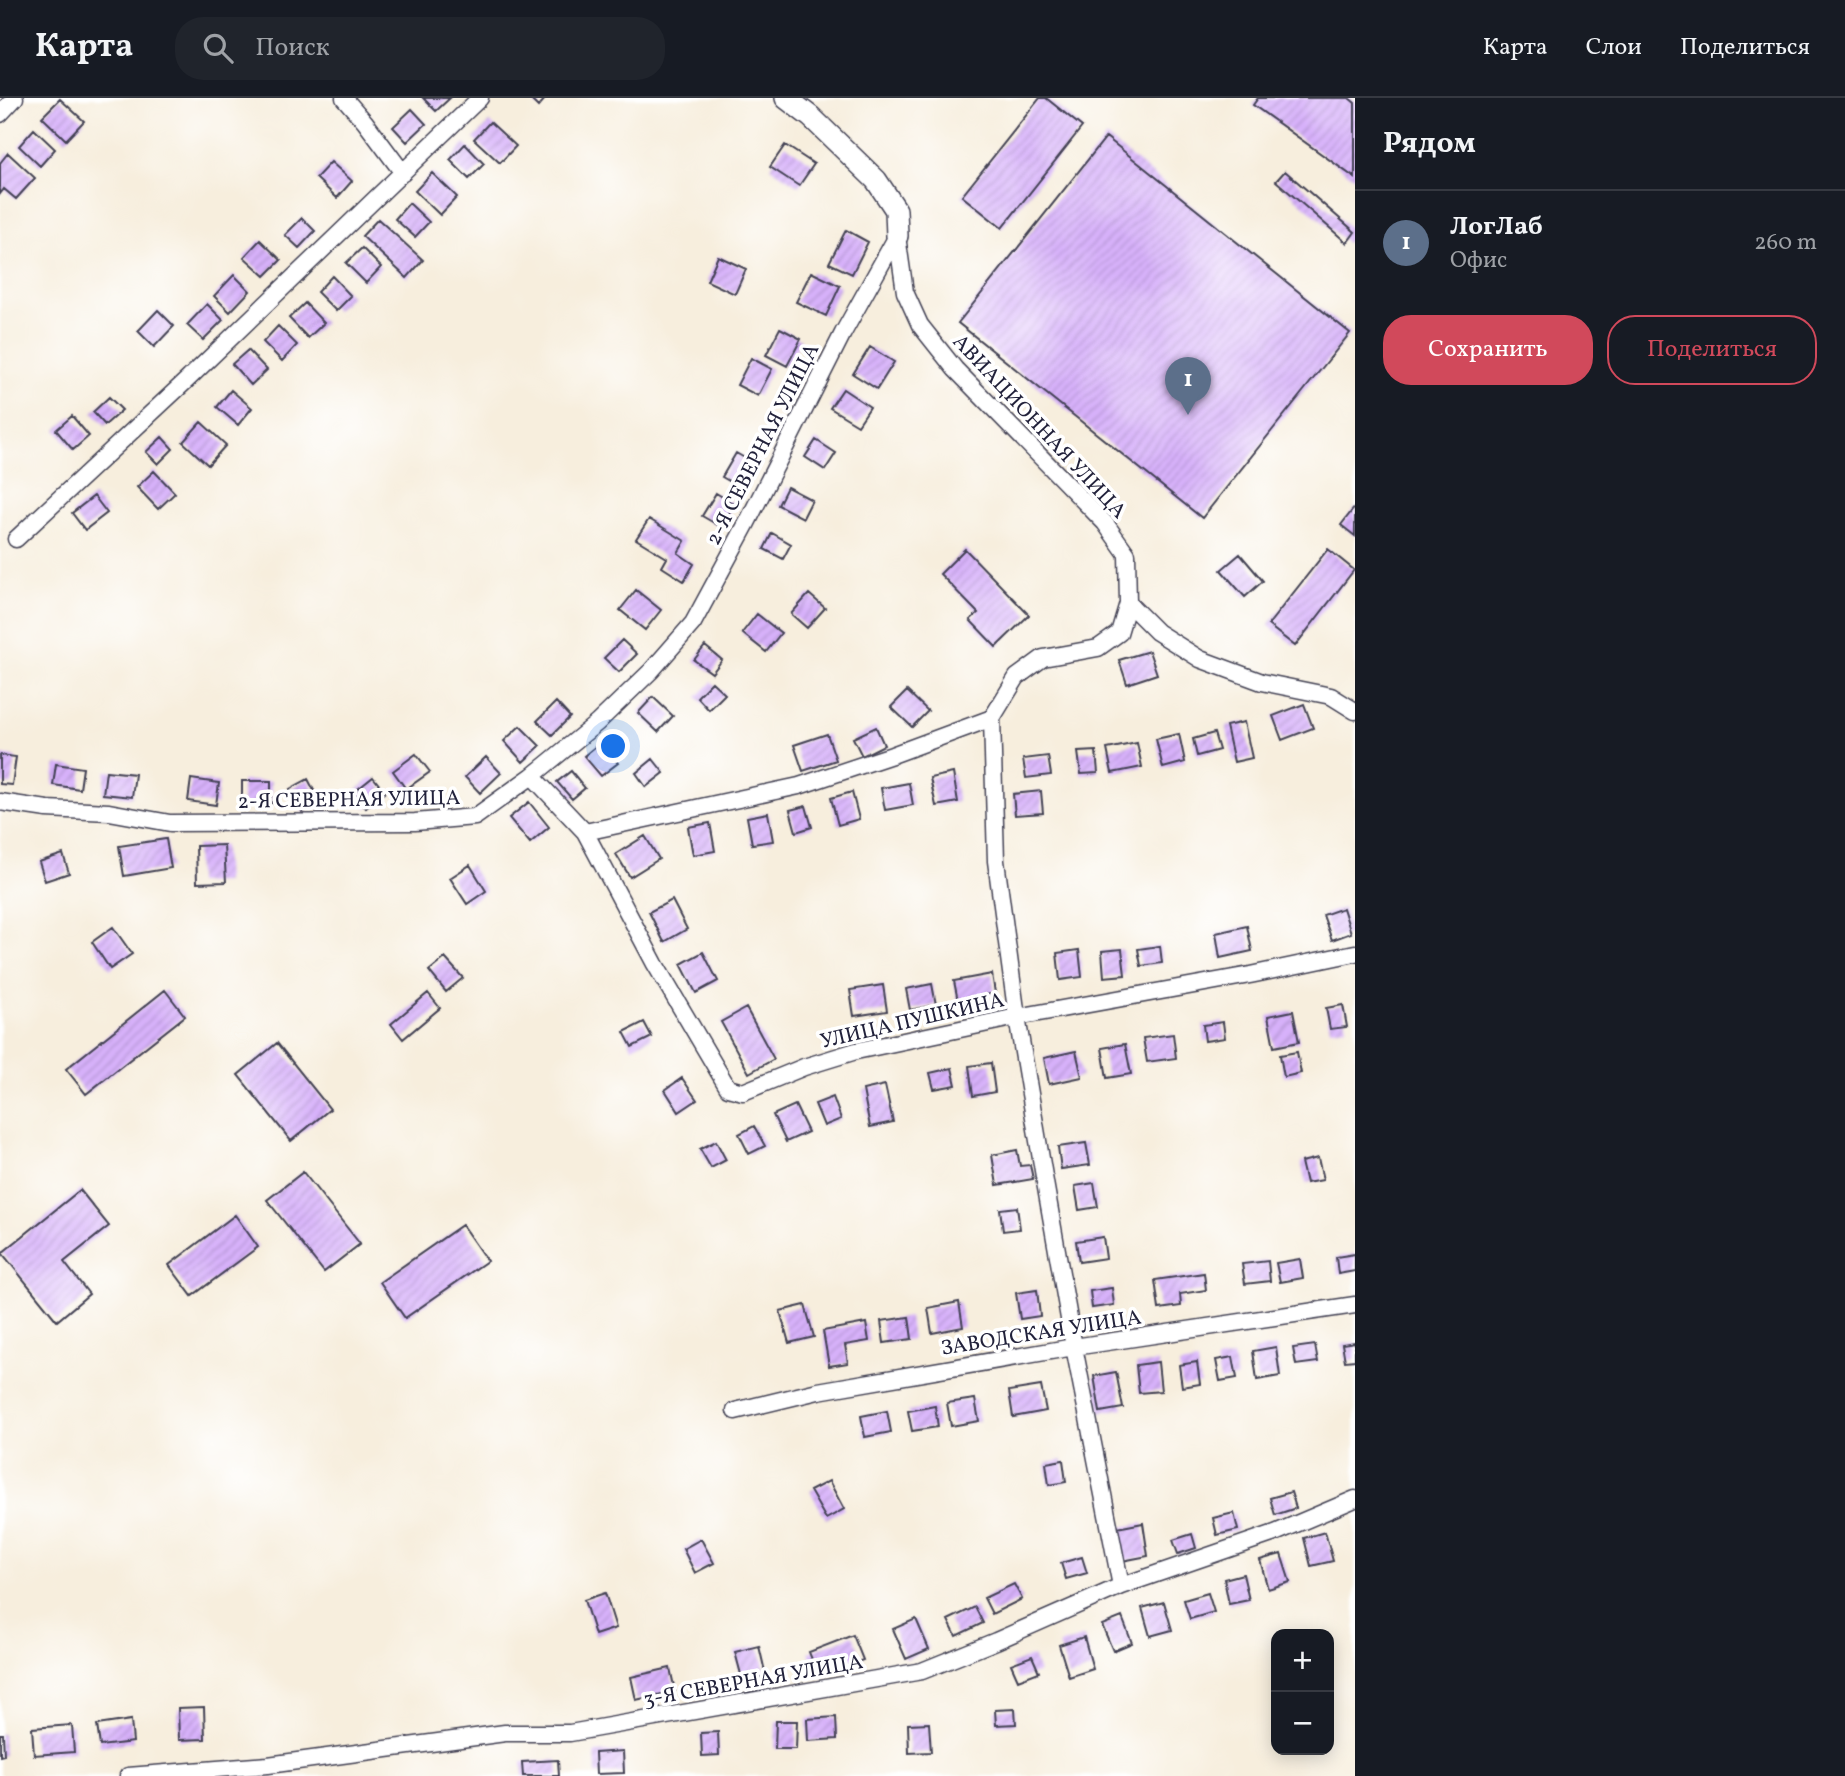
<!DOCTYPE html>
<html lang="ru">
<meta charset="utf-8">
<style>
:root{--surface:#171b24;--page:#20242c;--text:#f1f3f6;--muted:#9ea1a6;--line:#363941;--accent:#d1495b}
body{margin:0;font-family:Vollkorn,serif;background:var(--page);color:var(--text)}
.controls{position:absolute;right:21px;bottom:21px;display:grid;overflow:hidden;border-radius:14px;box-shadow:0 4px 18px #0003}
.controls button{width:63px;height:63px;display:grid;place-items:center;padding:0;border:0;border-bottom:2px solid var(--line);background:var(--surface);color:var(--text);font:35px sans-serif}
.you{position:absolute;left:614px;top:649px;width:24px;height:24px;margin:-18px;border:5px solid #fff;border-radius:50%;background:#1a73e8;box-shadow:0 0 0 10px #1a73e833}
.badge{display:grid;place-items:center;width:46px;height:46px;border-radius:50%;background:var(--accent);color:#fff;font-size:23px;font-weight:700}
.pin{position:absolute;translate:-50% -58px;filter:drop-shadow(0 2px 4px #0008)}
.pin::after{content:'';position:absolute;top:37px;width:24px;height:21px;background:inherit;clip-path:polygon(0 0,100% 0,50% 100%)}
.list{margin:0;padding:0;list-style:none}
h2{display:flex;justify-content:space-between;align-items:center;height:91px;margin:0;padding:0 28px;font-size:30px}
h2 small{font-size:23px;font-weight:400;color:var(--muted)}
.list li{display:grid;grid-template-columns:46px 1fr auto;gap:21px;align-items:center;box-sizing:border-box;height:105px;padding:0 28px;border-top:2px solid var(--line)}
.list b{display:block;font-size:26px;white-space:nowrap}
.list p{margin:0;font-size:23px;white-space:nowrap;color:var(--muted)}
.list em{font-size:23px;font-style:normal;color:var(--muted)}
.actions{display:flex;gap:14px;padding:21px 28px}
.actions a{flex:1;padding:16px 0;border:2px solid var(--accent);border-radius:28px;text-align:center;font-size:24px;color:var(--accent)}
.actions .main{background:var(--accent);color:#fff}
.icon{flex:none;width:38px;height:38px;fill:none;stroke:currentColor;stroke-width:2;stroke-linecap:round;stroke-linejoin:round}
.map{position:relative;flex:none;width:1355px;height:1678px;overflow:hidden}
header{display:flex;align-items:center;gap:42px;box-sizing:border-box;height:98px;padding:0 35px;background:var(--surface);border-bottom:2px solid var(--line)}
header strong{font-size:33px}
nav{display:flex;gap:38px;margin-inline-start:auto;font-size:24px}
.search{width:490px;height:63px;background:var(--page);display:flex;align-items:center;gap:18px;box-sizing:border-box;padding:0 24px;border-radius:28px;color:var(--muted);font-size:26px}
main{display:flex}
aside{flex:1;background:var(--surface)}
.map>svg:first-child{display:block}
.building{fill:url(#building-hatch)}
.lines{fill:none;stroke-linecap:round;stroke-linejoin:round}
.minor-casing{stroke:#424153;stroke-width:19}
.tertiary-casing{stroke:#424153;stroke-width:24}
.minor{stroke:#fff;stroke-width:16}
.tertiary{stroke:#fff;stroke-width:21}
.labels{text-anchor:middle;stroke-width:7;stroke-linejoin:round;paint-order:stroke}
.street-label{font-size:21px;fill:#22223b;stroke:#fff}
</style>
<header>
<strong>Карта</strong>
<div class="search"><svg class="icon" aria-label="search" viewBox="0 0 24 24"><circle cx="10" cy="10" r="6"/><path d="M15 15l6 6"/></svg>Поиск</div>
<nav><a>Карта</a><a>Слои</a><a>Поделиться</a></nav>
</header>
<main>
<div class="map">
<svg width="1355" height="1678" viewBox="0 0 1355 1678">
<defs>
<pattern id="building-hatch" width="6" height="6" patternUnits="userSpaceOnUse" patternTransform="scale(1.75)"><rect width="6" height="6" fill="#d7b1fa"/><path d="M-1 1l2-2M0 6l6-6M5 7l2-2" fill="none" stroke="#b898d7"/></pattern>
</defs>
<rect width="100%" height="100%" fill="#fff"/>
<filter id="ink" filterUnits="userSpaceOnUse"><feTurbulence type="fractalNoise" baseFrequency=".0143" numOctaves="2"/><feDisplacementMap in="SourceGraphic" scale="14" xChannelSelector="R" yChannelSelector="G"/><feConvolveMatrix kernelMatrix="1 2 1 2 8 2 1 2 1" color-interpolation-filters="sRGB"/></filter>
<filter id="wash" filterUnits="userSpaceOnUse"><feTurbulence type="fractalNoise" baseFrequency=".00686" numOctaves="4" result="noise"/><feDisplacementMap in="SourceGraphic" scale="28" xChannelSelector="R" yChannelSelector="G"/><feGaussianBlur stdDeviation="1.57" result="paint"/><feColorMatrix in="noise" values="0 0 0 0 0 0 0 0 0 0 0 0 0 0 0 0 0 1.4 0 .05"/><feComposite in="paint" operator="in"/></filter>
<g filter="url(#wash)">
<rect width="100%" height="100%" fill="#f7eedd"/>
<g id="blocks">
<!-- building -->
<path class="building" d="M423,0h27l-14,13z
M529,0h17l-8,9z
M1040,0h6l36,29 -80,101 -40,-32z
M1258,0h91l6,5v75l-102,-73z
M60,1l24,22 -18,19 -24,-23z
M412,11l14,15 -19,18 -14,-15z
M490,24l26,24 -16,17 -26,-24z
M34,31l21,20 -15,17 -21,-20z
M1106,39l244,196 -148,185 -244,-195z
M465,46l19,20 -15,15 -19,-19z
M785,47l29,19 -15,22 -29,-19z
M8,55l27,25 -19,21 -12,-10 -4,5v-31z
M331,64l21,19 -15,17 -21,-20z
M1285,73l70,61 -8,11 -71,-62z
M432,75l25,24 -17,18 -25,-24z
M409,105l20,19 -14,15 -20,-18z
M302,120l13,13 -16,17 -14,-13z
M378,121l45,41 -16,18 -45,-42z
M846,132l22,12 -16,32 -23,-11z
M260,142l21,20 -16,16 -21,-19z
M362,150l19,19 -15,16 -20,-20z
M718,158l28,13 -11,25 -28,-13z
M811,174l29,14 -14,30 -30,-14z
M234,177l16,16 -20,21 -16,-16z
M332,178l19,20 -15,15 -19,-19z
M305,205l19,20 -16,15 -19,-20z
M207,206l16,16 -20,20 -16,-15z
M158,212l16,16 -20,21 -16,-16z
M278,228l19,19 -15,16 -19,-19z
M780,230l21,11 -14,27 -21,-11z
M870,249l24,15 -17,27 -24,-15z
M248,252l19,20 -16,15 -19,-21z
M751,260l21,11 -14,27 -21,-11z
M843,291l27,18 -12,18 -28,-17z
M231,292l21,18 -14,17 -21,-18z
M109,299l13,13 -17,15 -12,-13z
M72,318l17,20 -16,14 -17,-20z
M201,324l25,23 -18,20 -25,-23z
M162,339l11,12 -15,15 -12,-12z
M816,342l20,13 -11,17 -20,-13z
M736,355l19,11 -14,24 -19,-11z
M154,373l21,22 -17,16 -21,-22z
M787,389l25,13 -9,18 -25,-13z
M716,395l18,11 -13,23 -19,-11z
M94,398l13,17 -22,17 -13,-17z
M1355,409v29l-14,-11z
M649,421l36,22 -7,12 16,11 -10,17 -22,-14 5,-9 -31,-19z
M772,435l19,11 -8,15 -19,-10z
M965,451l64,66 -33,32 -26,-27 8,-7 -38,-39z
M1328,451l26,21 -59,76 -27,-21z
M1240,456l23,27 -18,16 -24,-27z
M636,492l25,20 -16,20 -25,-20z
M809,496l16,14 -18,20 -16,-14z
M757,516l24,19 -15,19 -24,-19z
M622,542l15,14 -18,18 -15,-14z
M705,548l17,14 -10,13 -18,-13z
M1149,553l8,23 -30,10 -8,-24z
M712,584l13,12 -16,16 -12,-13z
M907,593l21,20 -16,16 -21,-20z
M653,599l20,19 -15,16 -20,-19z
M556,604l14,15 -18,18 -15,-14z
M1304,606l9,24 -31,12 -9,-24z
M1244,624l8,36 -18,4 -8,-36z
M520,628l20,20 -17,16 -19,-21z
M876,629l8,18 -22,11 -9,-18z
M1214,635l5,17 -22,6 -4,-17z
M827,636l9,26 -33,11 -9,-26z
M1179,636l6,28 -22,6 -7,-29z
M601,644l17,21 -17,13 -17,-20z
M1137,645l5,24 -30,6 -5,-24z
M1096,653l2,22 -17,1 -3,-22z
M416,656l14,18 -24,17 -13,-18z
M0,657l16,2 -4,28 -12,-1z
M1048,658l3,19 -25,3 -3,-19z
M486,659l15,16 -21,20 -15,-16z
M653,661l11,14 -18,14 -10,-14z
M56,666l27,4 -3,21 -27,-4z
M106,673l29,3 -3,23 -29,-3z
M571,673l14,17 -13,11 -15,-17z
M953,675l5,29 -22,4 -6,-28z
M373,679l12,15 -19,16 -13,-15z
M191,681l28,4 -3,22 -28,-4z
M308,681l12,23 -18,10 -12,-23z
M242,683h29v23h-29z
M909,685l4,22 -28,5 -4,-22z
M1041,693l2,22 -28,2 -2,-21z
M852,694l7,27 -21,6 -7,-27z
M529,704l20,25 -19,16 -21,-25z
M806,708l6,21 -16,5 -6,-22z
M768,715l5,28 -21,3 -5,-27z
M710,725l5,28 -22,4 -5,-28z
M645,738l14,23 -29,18 -14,-23z
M166,741l5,29 -47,8 -5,-30z
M224,747l2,37 -29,1 -1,-37z
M63,756l6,19 -24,8 -6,-19z
M470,767l16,26 -19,13 -17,-26z
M672,802l15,29 -23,13 -15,-30z
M1343,810l8,25 -19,7 -9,-25z
M1247,828l5,25 -32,7 -4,-25z
M113,829l19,27 -22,15 -18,-27z
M1160,848l2,17 -21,3 -3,-17z
M1122,851l3,26 -21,2 -2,-26z
M1079,852l3,27 -22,3 -3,-27z
M703,854l15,29 -22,12 -15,-29z
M445,860l18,20 -17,14 -17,-21z
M992,876l3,19 -37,8 -4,-20z
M932,886l4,21 -26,5 -4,-21z
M883,887l4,26 -33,5 -4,-26z
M165,892l20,26 -99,78 -20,-25z
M428,895l12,15 -37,31 -12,-15z
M1343,907l4,22 -17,2 -4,-21z
M746,910l28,51 -25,14 -28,-51z
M1293,913l6,31 -25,5 -6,-31z
M644,924l8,15 -20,10 -8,-15z
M1223,924l2,16 -20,3 -2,-16z
M1173,936l3,24 -29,4 -4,-24z
M277,945l53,66 -39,32 -53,-66z
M1125,946l6,30 -24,4 -5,-30z
M1076,953l6,26 -33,7 -5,-26z
M1297,954l4,21 -17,4 -4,-22z
M991,965l4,29 -22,4 -4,-30z
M952,970l4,17 -22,4 -4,-16z
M682,980l15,22 -18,12 -14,-22z
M885,987l8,37 -23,5 -7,-37z
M833,999l8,22 -17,7 -9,-22z
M795,1007l13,27 -22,10 -13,-27z
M754,1028l11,20 -16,8 -10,-20z
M716,1043l10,19 -15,8 -11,-19z
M1086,1045l4,22 -29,4 -3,-22z
M1017,1052l3,16 10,-1 3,14 -36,6 -5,-30z
M1318,1060l5,22 -17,3 -5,-21z
M303,1074l57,72 -36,28 -57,-72z
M1094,1085l4,24 -19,3 -4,-24z
M80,1092l29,36 -45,36 25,32 -32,27 -55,-68z
M1017,1109l3,22 -17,2 -3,-22z
M235,1117l23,32 -66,49 -23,-31z
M462,1127l25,36 -82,57 -25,-36z
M1103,1139l3,21 -27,4 -3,-21z
M1355,1156v17l-17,3 -2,-17z
M1300,1161l3,19 -23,4 -4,-19z
M1268,1163l2,20 -25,3 -3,-20z
M1204,1175l2,17 -26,4 1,12 -22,3 -4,-29z
M1112,1190l2,17 -22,3 -2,-17z
M1037,1192l3,26 -20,3 -4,-26z
M959,1204l4,25 -31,6 -4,-25z
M805,1207l9,32 -25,6 -9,-32z
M909,1219l3,22 -28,4 -3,-22z
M866,1225l3,18 -24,4 3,18 -19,3 -6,-35z
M1355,1244v18l-10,1 -3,-17z
M1315,1247l3,17 -22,3 -3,-17z
M1276,1249l4,29 -23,4 -4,-29z
M1233,1259l4,21 -17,3 -4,-21z
M1158,1264l3,29 -22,2 -3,-28z
M1197,1264l3,22 -18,3 -3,-22z
M1116,1274l7,36 -23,4 -6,-36z
M1041,1288l5,25 -33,6 -4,-26z
M975,1301l4,22 -28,5 -4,-23z
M935,1308l3,21 -26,4 -4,-20z
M887,1313l4,21 -26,5 -4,-21z
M1063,1362l3,22 -17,3 -3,-22z
M829,1383l15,28 -18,10 -16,-28z
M1291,1394l5,16 -21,7 -5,-17z
M1234,1415l4,17 -21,5 -4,-17z
M1143,1425l5,33 -26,5 -5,-33z
M1325,1434l8,29 -22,5 -7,-28z
M1192,1436l4,14 -18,6 -5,-14z
M701,1441l13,24 -19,10 -12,-24z
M1281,1456l9,28 -22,7 -8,-29z
M1082,1459l5,16 -21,6 -5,-16z
M1243,1476l6,26 -20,4 -5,-25z
M1014,1486l8,15 -30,15 -8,-16z
M605,1495l11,35 -21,7 -11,-35z
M1208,1495l6,19 -24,7 -6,-19z
M1164,1504l8,28 -22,6 -8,-28z
M975,1509l8,16 -27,13 -8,-16z
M1122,1519l10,26 -19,8 -11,-26z
M916,1521l13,30 -23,10 -13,-30z
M853,1537l10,25 -44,17 -10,-25z
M1084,1539l9,32 -24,8 -10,-32z
M759,1548l7,30 -23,6 -8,-30z
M1032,1558l7,16 -21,8 -7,-16z
M670,1570l5,23 -39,9 -5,-23z
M204,1609l1,32 -26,1 -1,-32z
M1015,1611l1,15 -20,1 -1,-15z
M836,1619l1,22 -29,2 -1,-22z
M131,1622l2,22 -33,4 -3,-21z
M776,1623h21l-1,28h-21z
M929,1625l2,29 -22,1 -1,-29z
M72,1627l2,27 -40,3 -2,-27z
M718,1634l1,23 -17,1 -1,-23z
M0,1636h3l1,21 -4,1z
M623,1653l1,22 -28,1 -1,-21z
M558,1662l1,16h-36l-1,-14z"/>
</g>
</g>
<g filter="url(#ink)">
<use href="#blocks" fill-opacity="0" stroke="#424153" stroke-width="2"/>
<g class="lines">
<!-- minor casing -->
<g class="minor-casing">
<path id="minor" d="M344,0l21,24 38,51
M0,16l15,-16
M897,138l8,56 15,33 35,44 150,154 22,31 1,49 29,29 43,27 62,23 69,14 24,15
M16,441l172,-160 292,-281
M532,678l53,56 214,-46 93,-31 100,-37
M0,704l47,7 62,3 61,11 245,-1 60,-5 57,-41 65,-53 54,-52 42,-48 54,-100 96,-190 54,-97
M585,734l70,132 73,124 15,4 61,-25 52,-16 161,-34 233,-42 105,-22
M735,1313l83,-20 256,-44 281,-42
M1121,1488l-47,-239 -28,-159 -29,-171 -21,-156 -4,-143 25,-41 26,-19 55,-10 21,-15 9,-30
M128,1678l140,-11 237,-32h65l352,-62 74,-30 125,-55 154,-53 80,-34"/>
</g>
<!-- tertiary casing -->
<g class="tertiary-casing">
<path id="tertiary" d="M786,0l25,19 65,63 20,30 1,26"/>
</g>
<!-- minor -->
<use href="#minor" class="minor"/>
<!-- tertiary -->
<use href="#tertiary" class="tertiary"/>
</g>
</g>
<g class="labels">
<!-- street labels -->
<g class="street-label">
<text transform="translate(1040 328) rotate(47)" y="7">АВИАЦИОННАЯ УЛИЦА</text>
<text transform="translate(762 346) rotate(-63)" y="7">2-Я СЕВЕРНАЯ УЛИЦА</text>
<text transform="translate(349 701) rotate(-1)" y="7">2-Я СЕВЕРНАЯ УЛИЦА</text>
<text transform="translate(912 922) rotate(-13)" y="7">УЛИЦА ПУШКИНА</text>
<text transform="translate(1041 1234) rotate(-9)" y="7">ЗАВОДСКАЯ УЛИЦА</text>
<text transform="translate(753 1582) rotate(-10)" y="7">3-Я СЕВЕРНАЯ УЛИЦА</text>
</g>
</g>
</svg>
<div class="controls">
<button>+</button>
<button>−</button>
</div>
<div class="you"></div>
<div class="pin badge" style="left:1188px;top:317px;background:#5c6f8a">1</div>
</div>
<aside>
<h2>Рядом<small></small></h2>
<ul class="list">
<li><span class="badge" style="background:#5c6f8a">1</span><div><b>ЛогЛаб</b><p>Офис</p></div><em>260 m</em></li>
</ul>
<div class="actions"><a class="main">Сохранить</a><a>Поделиться</a></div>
</aside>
</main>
